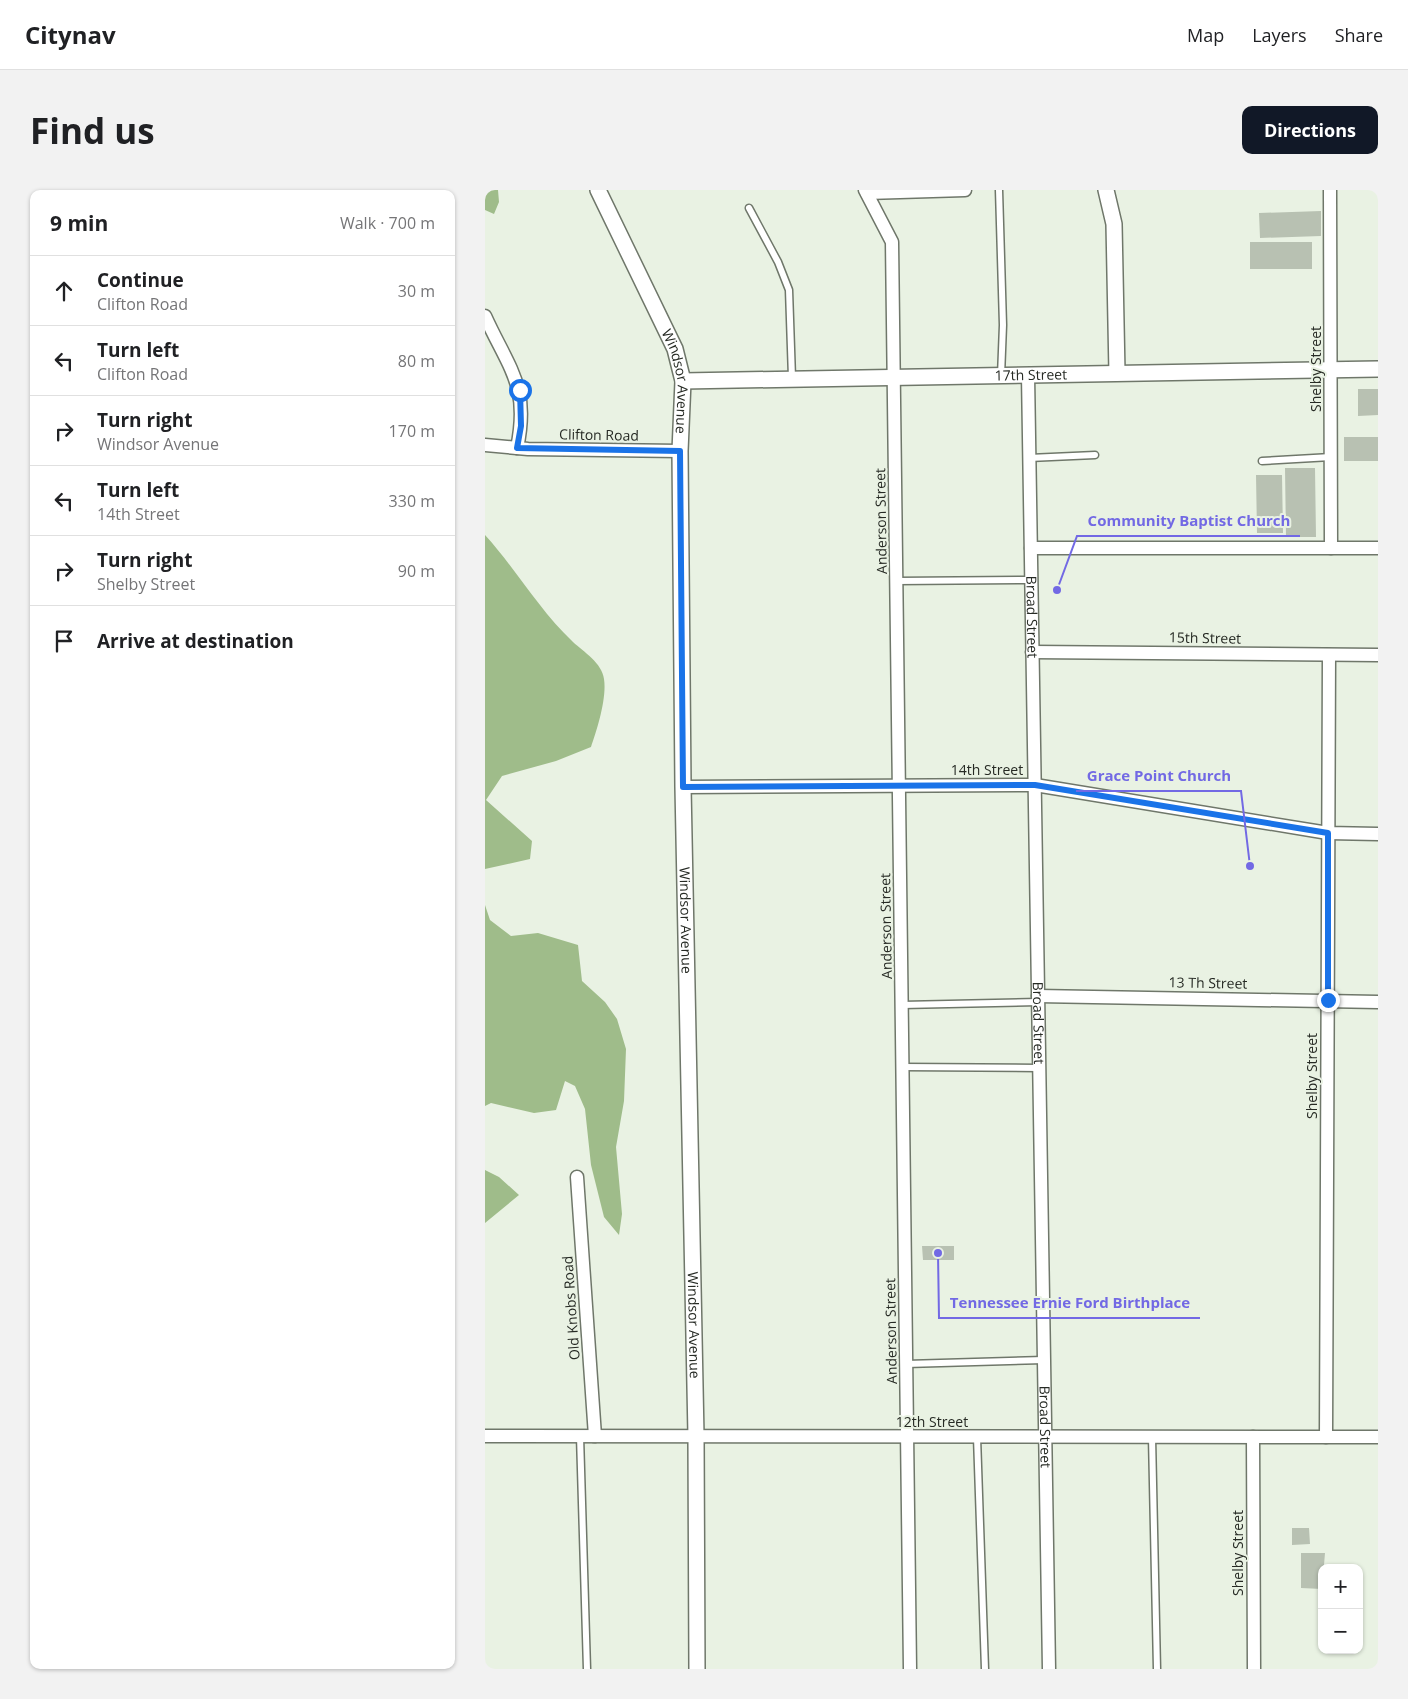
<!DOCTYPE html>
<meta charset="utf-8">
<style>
:root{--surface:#fff;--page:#f2f2f2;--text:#202124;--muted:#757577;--line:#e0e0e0;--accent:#111827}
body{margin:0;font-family:"Open Sans",sans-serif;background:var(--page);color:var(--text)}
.controls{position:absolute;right:15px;bottom:15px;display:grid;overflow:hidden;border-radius:10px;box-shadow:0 1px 4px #0004}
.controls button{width:45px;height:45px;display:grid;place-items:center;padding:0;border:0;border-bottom:1px solid var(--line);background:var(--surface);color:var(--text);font:25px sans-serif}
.stop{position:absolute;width:15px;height:15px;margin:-11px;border:4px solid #1a73e8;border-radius:50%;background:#fff}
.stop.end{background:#1a73e8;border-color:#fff;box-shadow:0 1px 5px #0008}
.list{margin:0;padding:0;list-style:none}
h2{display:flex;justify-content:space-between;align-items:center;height:65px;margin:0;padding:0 20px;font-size:21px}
h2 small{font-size:16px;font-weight:400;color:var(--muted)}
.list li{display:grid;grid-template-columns:32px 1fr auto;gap:15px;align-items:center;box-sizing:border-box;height:70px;padding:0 20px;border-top:1px solid var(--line)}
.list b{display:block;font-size:19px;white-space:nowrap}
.list p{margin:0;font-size:16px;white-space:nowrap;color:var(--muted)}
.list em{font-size:16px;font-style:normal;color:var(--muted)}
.icon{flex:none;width:28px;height:28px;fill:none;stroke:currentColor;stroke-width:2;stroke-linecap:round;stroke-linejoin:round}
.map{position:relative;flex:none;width:893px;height:1479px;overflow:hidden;border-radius:10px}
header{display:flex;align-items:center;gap:30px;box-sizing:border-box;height:70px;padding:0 25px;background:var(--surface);border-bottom:1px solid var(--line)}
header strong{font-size:24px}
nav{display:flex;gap:28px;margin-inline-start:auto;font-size:18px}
.intro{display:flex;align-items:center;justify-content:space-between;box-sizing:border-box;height:120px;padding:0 30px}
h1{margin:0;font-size:35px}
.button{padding:12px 22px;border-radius:10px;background:var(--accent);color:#fff;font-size:18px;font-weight:700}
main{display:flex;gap:30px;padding:0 30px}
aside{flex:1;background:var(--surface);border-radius:10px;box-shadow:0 1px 4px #0004}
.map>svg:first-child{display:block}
.forest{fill:#9fbc8a}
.building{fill:#b8c1b2}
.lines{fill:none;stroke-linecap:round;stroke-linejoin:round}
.service-casing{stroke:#6f776a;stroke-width:9}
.minor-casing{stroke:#6f776a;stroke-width:15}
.tertiary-casing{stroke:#6f776a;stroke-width:18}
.service{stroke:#fff;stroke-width:6}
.minor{stroke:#fff;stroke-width:12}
.tertiary{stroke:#fff;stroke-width:15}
.route{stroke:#1a73e8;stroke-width:6}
.labels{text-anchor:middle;stroke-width:4;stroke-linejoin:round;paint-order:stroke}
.street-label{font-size:14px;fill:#262a24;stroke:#e9f2e3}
.leader{fill:none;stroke:#7269e4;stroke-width:2}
.callout-dot{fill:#7269e4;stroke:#e9f2e3;stroke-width:2}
.callout-label{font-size:15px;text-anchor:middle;font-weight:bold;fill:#7269e4;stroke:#e9f2e3;stroke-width:4;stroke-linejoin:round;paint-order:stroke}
</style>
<header>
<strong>Citynav</strong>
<nav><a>Map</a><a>Layers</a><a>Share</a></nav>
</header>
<div class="intro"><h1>Find us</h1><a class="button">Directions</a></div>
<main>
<aside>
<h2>9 min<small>Walk · 700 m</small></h2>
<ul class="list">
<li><svg class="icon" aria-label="ahead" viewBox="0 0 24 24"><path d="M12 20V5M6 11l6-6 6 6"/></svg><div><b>Continue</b><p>Clifton Road</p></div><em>30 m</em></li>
<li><svg class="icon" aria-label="left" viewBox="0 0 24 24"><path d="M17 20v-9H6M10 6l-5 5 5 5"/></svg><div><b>Turn left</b><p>Clifton Road</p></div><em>80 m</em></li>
<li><svg class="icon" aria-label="right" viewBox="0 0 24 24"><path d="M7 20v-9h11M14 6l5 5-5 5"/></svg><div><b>Turn right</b><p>Windsor Avenue</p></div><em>170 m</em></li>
<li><svg class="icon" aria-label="left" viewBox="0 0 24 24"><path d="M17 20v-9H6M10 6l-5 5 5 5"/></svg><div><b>Turn left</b><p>14th Street</p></div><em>330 m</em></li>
<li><svg class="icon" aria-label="right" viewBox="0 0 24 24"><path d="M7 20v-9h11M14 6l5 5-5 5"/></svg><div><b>Turn right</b><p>Shelby Street</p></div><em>90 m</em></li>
<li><svg class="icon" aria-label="arrive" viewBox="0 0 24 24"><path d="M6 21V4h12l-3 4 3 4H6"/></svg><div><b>Arrive at destination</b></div></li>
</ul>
</aside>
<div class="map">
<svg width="893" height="1479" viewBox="0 0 893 1479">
<rect width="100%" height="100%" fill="#e9f2e3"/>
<!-- forest -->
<path class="forest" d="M0,0h13l1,12 -5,12 -9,-4z
M0,345c31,34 54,75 88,107 11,10 29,21 31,37 3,19 -7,51 -13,68l-35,14 -54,15 -16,24 46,41 -2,18 -45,10z
M0,715l5,15 21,16 27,-3 40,12 4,36 23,21 12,17 9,30 -2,52 -8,46 6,67 -3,21 -15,-18 -13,-52 -6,-56 -10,-23 -10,-5 -9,29 -22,3 -43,-10 -6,3z
M0,980l14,7 20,18 -34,28z"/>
<!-- building -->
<path class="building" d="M836,21v25l-61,2 -1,-25z
M765,52h62v27h-62z
M873,199h20v26l-20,1z
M859,247h34v24h-34z
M800,278h30l1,69h-30z
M771,285h26l1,58h-26z
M437,1056h32v14h-31z
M807,1338h17l1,16 -18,1z
M816,1363h24l-3,36 -21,-1z"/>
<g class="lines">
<!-- service casing -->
<g class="service-casing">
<path id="service" d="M514,0l4,135 -2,51
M264,18l29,54 11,28 3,88
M544,268l66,-3
M777,271l69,-4
M411,391l135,-1
M417,815l136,-3
M417,877l137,1
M421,1174l138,-4
M95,1246l7,233
M492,1247l8,232
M667,1247l5,232"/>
</g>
<!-- minor casing -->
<g class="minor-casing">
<g id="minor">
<path d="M380,0l27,52 18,1427"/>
<path d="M845,0l1,358"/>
<path d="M382,3l98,-3"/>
<path d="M0,126c24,53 45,70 32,132"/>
<path id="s1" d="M543,185l21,1294"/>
<path d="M0,255l43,4 152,2"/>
<path d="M546,358h347"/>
<path d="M547,462l346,3"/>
<path d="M198,597l352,-2 293,48 50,1"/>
<path d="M553,806l340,6"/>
<path d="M92,987l18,259"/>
<path d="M0,1246l893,1"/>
<path d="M768,1247l1,232"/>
<path d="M841,1247l3,-782"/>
</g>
</g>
<!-- tertiary casing -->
<g class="tertiary-casing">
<g id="tertiary">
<path id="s2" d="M113,0l77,159 8,32 -3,70 3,336 13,649 1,233"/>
<path d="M621,0l8,34 3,149"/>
<path id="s3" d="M198,191l695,-12"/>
</g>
</g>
<!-- service -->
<use href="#service" class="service"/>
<!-- minor -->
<use href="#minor" class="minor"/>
<!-- tertiary -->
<use href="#tertiary" class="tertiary"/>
</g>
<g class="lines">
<!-- route -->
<path class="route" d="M35,200l1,36 -4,22 163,3 3,336 352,-2 293,48v167"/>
</g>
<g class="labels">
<!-- street labels -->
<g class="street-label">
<text transform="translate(831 179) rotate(-90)" y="5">Shelby Street</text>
<text dy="5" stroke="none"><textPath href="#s3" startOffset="348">17th Street</textPath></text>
<text dy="5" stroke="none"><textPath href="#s2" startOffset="209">Windsor Avenue</textPath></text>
<text transform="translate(114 245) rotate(1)" y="5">Clifton Road</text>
<text transform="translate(396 331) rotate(-91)" y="5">Anderson Street</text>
<text dy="5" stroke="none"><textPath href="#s1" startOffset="242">Broad Street</textPath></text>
<text transform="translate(720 448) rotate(1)" y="5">15th Street</text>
<text x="502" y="585">14th Street</text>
<text dy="5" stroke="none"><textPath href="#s2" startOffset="749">Windsor Avenue</textPath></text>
<text transform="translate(401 736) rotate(-91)" y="5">Anderson Street</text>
<text transform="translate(723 793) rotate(1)" y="5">13 Th Street</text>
<text dy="5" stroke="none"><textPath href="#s1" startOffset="648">Broad Street</textPath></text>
<text transform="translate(827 886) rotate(-90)" y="5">Shelby Street</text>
<text transform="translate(86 1118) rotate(-94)" y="5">Old Knobs Road</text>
<text dy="5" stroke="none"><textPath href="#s2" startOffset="1154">Windsor Avenue</textPath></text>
<text transform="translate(406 1141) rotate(-91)" y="5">Anderson Street</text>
<text x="447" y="1237">12th Street</text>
<text dy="5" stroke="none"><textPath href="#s1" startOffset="1052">Broad Street</textPath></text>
<text transform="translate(753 1363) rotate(-90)" y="5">Shelby Street</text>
</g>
</g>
<!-- callouts -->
<path class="leader" d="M572 400L592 346H815M765 676L756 601H591M453 1063L454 1128H715"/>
<g class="callout-dot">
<circle cx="572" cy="400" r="5"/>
<circle cx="765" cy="676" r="5"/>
<circle cx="453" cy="1063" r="5"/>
</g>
<g class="callout-label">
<text x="704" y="336">Community Baptist Church</text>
<text x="674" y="591">Grace Point Church</text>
<text x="585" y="1118">Tennessee Ernie Ford Birthplace</text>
</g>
</svg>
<div class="controls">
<button>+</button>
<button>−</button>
</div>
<div class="stop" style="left:35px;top:200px"></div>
<div class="stop end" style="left:843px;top:810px"></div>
</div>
</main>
